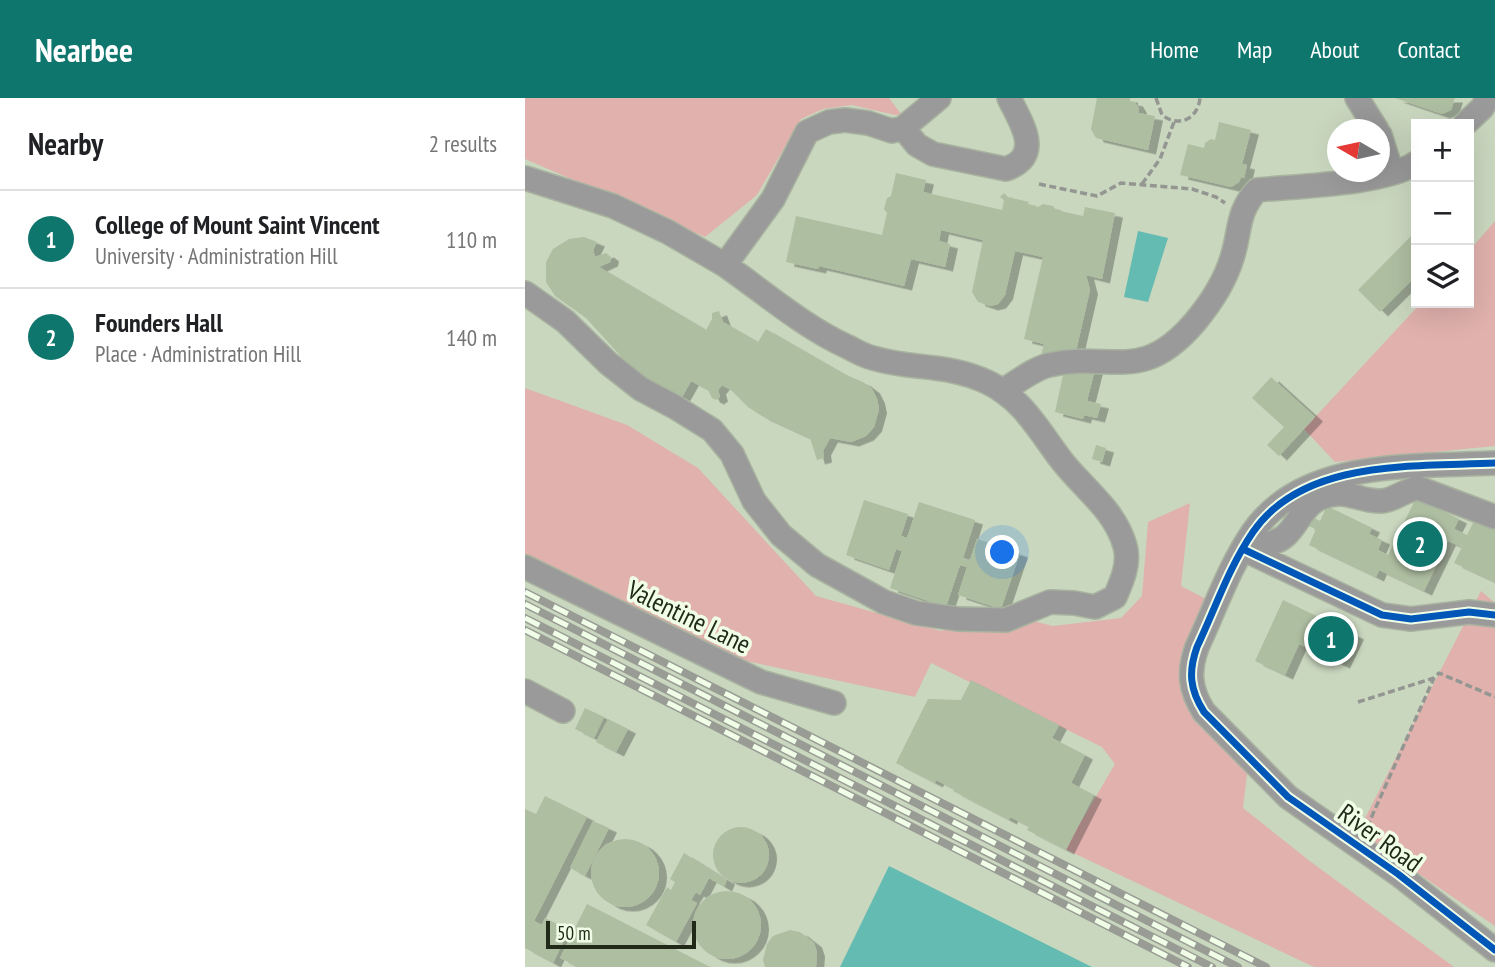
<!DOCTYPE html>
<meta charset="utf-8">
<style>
:root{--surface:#fff;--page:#f6f6f6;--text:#202124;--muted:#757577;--line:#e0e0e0;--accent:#0f766e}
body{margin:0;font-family:"PT Sans Narrow",sans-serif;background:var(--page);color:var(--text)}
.controls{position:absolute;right:21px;top:21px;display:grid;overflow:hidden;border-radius:0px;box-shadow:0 7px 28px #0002}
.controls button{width:63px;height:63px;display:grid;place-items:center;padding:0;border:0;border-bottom:2px solid var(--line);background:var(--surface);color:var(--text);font:35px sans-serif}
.compass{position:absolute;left:802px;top:21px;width:63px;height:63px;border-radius:50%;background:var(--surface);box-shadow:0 7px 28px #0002;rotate:279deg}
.scale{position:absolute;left:21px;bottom:18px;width:150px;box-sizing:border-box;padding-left:7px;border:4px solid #212a19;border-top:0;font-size:19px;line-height:24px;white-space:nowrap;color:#212a19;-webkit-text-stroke:5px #f1fee7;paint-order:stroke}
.you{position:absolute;left:478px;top:455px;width:24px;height:24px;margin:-18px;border:5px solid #fff;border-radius:50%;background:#1a73e8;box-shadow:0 0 0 10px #1a73e833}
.badge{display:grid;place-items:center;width:46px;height:46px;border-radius:50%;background:var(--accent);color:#fff;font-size:23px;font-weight:700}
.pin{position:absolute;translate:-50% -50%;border:4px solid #fff;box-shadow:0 2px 7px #0006}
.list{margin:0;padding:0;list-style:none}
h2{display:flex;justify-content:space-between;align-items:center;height:91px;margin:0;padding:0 28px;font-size:30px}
h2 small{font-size:23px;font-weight:400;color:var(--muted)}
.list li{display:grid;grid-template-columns:46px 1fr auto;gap:21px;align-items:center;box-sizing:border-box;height:98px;padding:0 28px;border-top:2px solid var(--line)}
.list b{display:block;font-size:26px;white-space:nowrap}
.list p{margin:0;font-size:23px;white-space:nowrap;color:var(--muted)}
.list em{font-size:23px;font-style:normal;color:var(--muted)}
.icon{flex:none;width:38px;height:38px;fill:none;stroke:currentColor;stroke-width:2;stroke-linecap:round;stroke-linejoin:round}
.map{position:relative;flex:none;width:970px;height:869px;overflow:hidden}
header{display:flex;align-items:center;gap:42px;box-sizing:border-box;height:98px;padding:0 35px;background:var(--accent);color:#fff}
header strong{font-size:33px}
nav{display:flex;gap:38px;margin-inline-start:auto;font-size:24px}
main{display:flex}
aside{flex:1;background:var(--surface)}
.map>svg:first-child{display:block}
.green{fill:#e0b1ad}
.water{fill:#64bbb1}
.building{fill:#aebea1;filter:url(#shadow)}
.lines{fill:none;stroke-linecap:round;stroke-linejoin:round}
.minor-casing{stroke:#a8b39f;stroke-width:26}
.path{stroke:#949692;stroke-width:3.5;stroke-dasharray:7 3.5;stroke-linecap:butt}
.minor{stroke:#9b9a9b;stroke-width:23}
.rail-casing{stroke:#999c95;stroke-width:8}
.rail{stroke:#f1fee7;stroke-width:5;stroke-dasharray:16;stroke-linecap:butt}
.cycleway-casing{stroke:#f1fee7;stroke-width:11}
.cycleway{stroke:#0057b8;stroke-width:7}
.labels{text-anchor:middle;stroke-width:7;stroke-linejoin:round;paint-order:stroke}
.street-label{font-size:26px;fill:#212a19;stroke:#f1fee7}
</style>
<header>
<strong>Nearbee</strong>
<nav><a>Home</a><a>Map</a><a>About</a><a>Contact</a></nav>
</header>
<main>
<aside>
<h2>Nearby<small>2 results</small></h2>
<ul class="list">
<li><span class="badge">1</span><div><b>College of Mount Saint Vincent</b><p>University · Administration Hill</p></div><em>110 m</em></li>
<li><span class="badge">2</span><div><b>Founders Hall</b><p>Place · Administration Hill</p></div><em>140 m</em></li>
</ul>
</aside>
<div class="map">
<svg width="970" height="869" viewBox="0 0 970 869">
<defs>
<filter id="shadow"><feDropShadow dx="8" dy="4.5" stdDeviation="0" flood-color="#0004"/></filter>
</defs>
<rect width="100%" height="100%" fill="#cad7bf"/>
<!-- green -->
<path class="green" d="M0,0h364l12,16 -6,1 -43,-10 -29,4 -22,10 -44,76 -52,42 -180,-78z
M970,123v225l-160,16 -31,-33 117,-126h48v-52z
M0,290l102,37 71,43 118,128 125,35 52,-20 60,15 68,-8 21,-22 6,-74 42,-19 -9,83 25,13 -18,106 59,69 -4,34 68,54 143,105h-140l-249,-118 50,-85 -13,-17 -171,-84 -16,34 -202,-43 -188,-93z
M956,493l14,12v323l-137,-94z"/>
<!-- water -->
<path class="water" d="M613,133l30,7 -20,64 -24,-5z
M364,768l203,101h-252z"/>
<!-- building -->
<path class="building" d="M572,0h33v3l5,1 4,7 -1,4 17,3 -7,34 -52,-12 -5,-9z
M870,0h60l-4,12 -9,4z
M694,24l32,8 -9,34 5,1 -3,13 -3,-1 -2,5 -8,5 -51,-12 8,-31 16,4 1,-5 6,-4 4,1z
M371,75l30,7 -3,12 79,18 2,-10 -4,-3 4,-4 4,4 21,5 -1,2 10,3 5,-3 10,2 3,4 27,6 2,-9 30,6 -13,66 -16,-4 4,15 -17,74 22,5 -8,32 14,3 -4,14 -13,-3 -1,4 -28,-7 10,-46 -25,-6 4,-16 -20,-5 19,-82 -28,-6 -10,44 -7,9 -8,2 -12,-4 -6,-10 11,-52 -42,-10 -2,11 11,3 -5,23 -34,-8 -7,27 -85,-20 -1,3 -32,-7 10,-46 86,19 5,-22 -3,-4 3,-11 4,-2z
M889,135l2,2v41l-36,36 -22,-22z
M59,139l13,5 -4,8 2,7 11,-4 5,4 -1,5 -11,5 107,63 6,-11v-6l7,-2 4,11 35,20 8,-13 80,46 17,7 9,7 5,10 2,10 -5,18 -8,9 -15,6 -21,-4 -7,13 1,7 -7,2 -7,-22 -48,-22 -14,-9 -17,-17 -9,-5 -4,5 2,7 -4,3 -4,-2 -4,-8 -17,-9 -9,16 -37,-19 -19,-16 -40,-44 -31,-22 -9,-14v-20l7,-13 16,-10z
M746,279l44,40 -36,39 -12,-11 17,-18 -32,-29z
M571,347l10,3 -4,14 -10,-3z
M891,400l43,21 -5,10 13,6 8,-16 20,10v53l-41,-19 8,-16 -14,-6 -24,50 -45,-21 -3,7 -67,-32 7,-16 -10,-4 4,-9 10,5 7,-15 45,22 -3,6 13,6 -4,10 10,5z
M339,402l44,14 -7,22 6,2 12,-36 56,18 -12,38 7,2 7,-21 43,14 -19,56 -43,-14 9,-28 -7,-2 -14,42 -56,-19 12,-37 -6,-2 -7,21 -43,-15z
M758,502l73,35 -14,29 -43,-20 -14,31 -30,-14z
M446,582l88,45 -7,13 33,17 -14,28 23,12 -28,55 -39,-20 2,-4 -19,-9 -1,3 -56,-29 1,-2 -18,-9 -1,3 -39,-20 32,-64 33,1z
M60,610l19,9 -10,21 -19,-9z
M83,621l20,10 -12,23 -20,-10z
M20,698l42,21 -53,104 8,4 3,-7 24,12 -16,33 -28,-15v-139l11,5z
M68,723l16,7 -24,48 -15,-8z
M188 757a28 28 0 1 1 56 0a28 28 0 1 1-56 0Z
M66 775a34 34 0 1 1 68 0a34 34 0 1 1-68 0Z
M159,755l43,27 -3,7 -15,-9 -9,17 -4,-3 -5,8 6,3 -21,39 -30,-17 21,-38 4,3 4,-8 -5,-3z
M168 827a34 34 0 1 1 68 0a34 34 0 1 1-68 0Z
M62,806l123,63h-132l-18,-9z
M265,832l10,2 14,11 3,9 -1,15h-51l-2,-7 4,-16 6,-8z"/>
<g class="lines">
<!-- minor casing -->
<g class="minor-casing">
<path id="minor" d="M414,0l-36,30 14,17 16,9 73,15c38,-14 15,-46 3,-71
M832,0l20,32
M940,26l17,-16 6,-10
M855,37l12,38
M0,80l88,28 55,26 57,33 48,-66 34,-67 22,-10 16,-2 23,3 24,8 11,-3
M0,195l40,28 43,42 33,26 34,18 37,23 20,24 22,47 27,34 36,30 67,37 32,11 42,6 48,1 44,-18 24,1 21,4 20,-10c7,-16 15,-34 10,-51 -10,-36 -41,-57 -63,-85 -23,-30 -39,-62 -75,-79 -41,-19 -75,-12 -114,-24 -9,-2 -17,-7 -25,-11 -44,-20 -83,-54 -123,-82
M477,293c14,-8 31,-22 47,-26 64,-14 92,20 146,-43 15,-18 30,-41 37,-64 9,-27 4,-45 25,-68 40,-4 128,-6 159,-27
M970,365c-79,4 -191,-5 -242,69 -24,35 -38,77 -56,115 -9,25 -7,43 7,65l84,85 110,77 97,76
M718,451c13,-3 32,-4 42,-13 13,-11 17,-29 33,-37 28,-13 39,3 64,2 12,-1 23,-11 36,-13l77,29
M718,451l139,66 29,4 58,-7 26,3
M0,469l236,115 73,21
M0,593l38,20"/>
</g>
<!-- path -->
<path class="path" d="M631,0l6,17c17,13 36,4 38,-17
M514,86l58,12 24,-13 71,6 24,8 9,6
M617,86l18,-25 14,-37
M833,604l76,-24 5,-5 56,24
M842,729l67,-149"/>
<!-- minor -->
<use href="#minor" class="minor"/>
<!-- rail casing -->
<g class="rail-casing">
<path id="rail" d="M0,494l741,375
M0,506l713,363
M0,520l687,349
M0,532l663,337"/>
</g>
<!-- rail -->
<use href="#rail" class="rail"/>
<!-- cycleway casing -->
<g class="cycleway-casing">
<path id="cycleway" d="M970,365c-79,4 -191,-5 -242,69 -24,35 -38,77 -56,115 -9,25 -7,43 7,65l84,85 110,77 97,76
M718,451l139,66 29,4 58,-7 26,3"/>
</g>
<!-- cycleway -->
<use href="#cycleway" class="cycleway"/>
</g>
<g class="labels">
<!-- street labels -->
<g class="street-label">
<text transform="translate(164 519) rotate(26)" y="9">Valentine Lane</text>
<text transform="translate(855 740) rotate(36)" y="9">River Road</text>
</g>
</g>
</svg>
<div class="controls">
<button>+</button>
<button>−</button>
<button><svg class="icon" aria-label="layers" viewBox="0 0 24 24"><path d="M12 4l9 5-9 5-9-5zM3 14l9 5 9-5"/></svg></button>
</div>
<svg class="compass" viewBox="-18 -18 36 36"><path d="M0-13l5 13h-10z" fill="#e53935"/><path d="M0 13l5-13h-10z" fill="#757577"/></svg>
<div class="scale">50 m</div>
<div class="you"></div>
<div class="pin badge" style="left:806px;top:541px">1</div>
<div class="pin badge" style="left:895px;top:446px">2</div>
</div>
</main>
